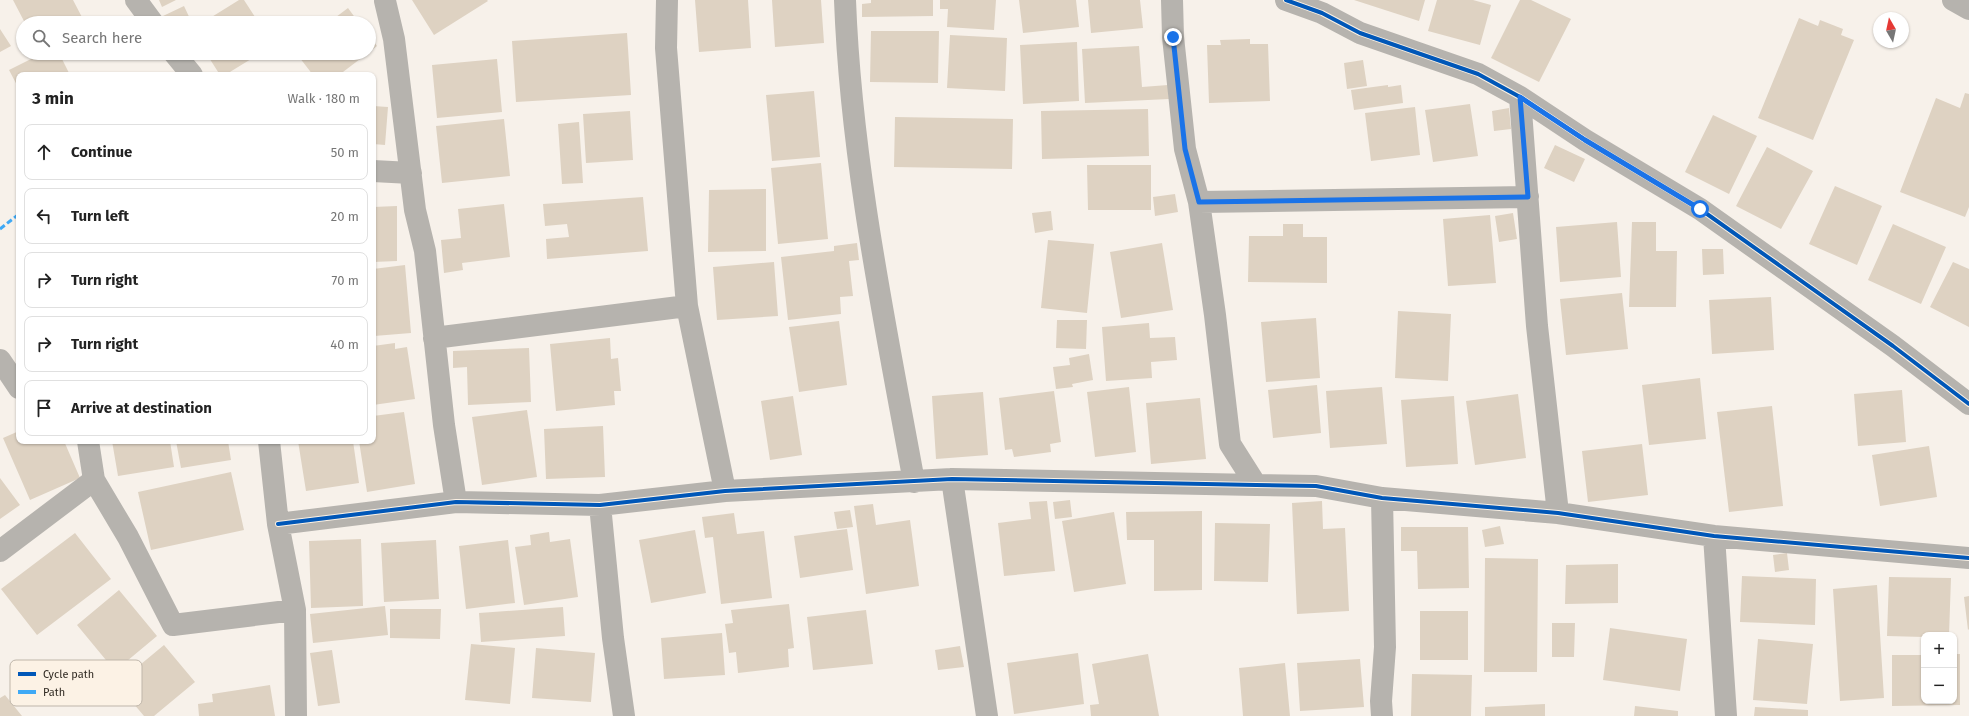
<!DOCTYPE html>
<meta charset="utf-8">
<style>
:root{--surface:#fff;--page:#f2f2f2;--text:#222;--muted:#767676;--line:#e0e0e0}
body{margin:0;font-family:"Fira Sans",sans-serif;background:var(--page);color:var(--text)}
.controls{position:absolute;right:12px;bottom:12px;display:grid;overflow:hidden;border-radius:8px;box-shadow:0 1px 3px #0004}
.controls button{width:36px;height:36px;display:grid;place-items:center;padding:0;border:0;border-bottom:1px solid var(--line);background:var(--surface);color:var(--text);font:20px sans-serif}
.compass{position:absolute;left:1873px;top:12px;width:36px;height:36px;border-radius:50%;background:var(--surface);box-shadow:0 1px 3px #0004;rotate:351deg}
.stop{position:absolute;width:12px;height:12px;margin:-9px;border:3px solid #1a73e8;border-radius:50%;background:#fff}
.stop.end{background:#1a73e8;border-color:#fff;box-shadow:0 1px 4px #0008}
.list{margin:0;padding:0;list-style:none}
h2{display:flex;justify-content:space-between;align-items:center;height:52px;margin:0;padding:0 16px;font-size:17px}
h2 small{font-size:13px;font-weight:400;color:var(--muted)}
.list li{display:grid;grid-template-columns:26px 1fr auto;gap:12px;align-items:center;box-sizing:border-box;height:56px;margin:0 8px 8px;padding:0 8px;border:1px solid var(--line);border-radius:8px}
.list b{display:block;font-size:15px;white-space:nowrap}
.list em{font-size:13px;font-style:normal;color:var(--muted)}
.icon{flex:none;width:22px;height:22px;fill:none;stroke:currentColor;stroke-width:2;stroke-linecap:round;stroke-linejoin:round}
.map{position:relative;flex:none;width:1969px;height:716px;overflow:hidden}
.search{position:absolute;background:var(--surface);box-shadow:0 1px 3px #0004;left:16px;top:16px;width:360px;height:44px;display:flex;align-items:center;gap:10px;box-sizing:border-box;padding:0 14px;border-radius:22px;color:var(--muted);font-size:15px}
.panel{position:absolute;background:var(--surface);box-shadow:0 1px 3px #0004;left:16px;top:72px;width:360px;height:372px;border-radius:8px}
.map>svg:first-child{display:block}
.building{fill:#ded2c2}
.lines{fill:none;stroke-linecap:round;stroke-linejoin:round}
.minor{stroke:#b6b3ae;stroke-width:22}
.quiet{stroke:#3fa9f5;stroke-width:3;stroke-dasharray:6 3;stroke-linecap:butt}
.cycleway-casing{stroke:#fcf2e5;stroke-width:6}
.cycleway{stroke:#0057b8;stroke-width:4}
.route{stroke:#1a73e8;stroke-width:5}
.key{fill:#fcf2e5;stroke:#bfb6aa;stroke-width:1}
.key-label{font-size:11px;fill:#302a22}
</style>
<div class="map">
<svg width="1969" height="716" viewBox="0 0 1969 716">
<rect width="100%" height="100%" fill="#f7f1ea"/>
<!-- building -->
<path class="building" d="M13,0h60l12,23h-60z
M159,0h17l-14,7z
M239,0h5l15,23h-57z
M412,0h75l1,1 -54,34z
M695,0h53l3,48 -52,4z
M772,0h49l3,43 -49,4z
M871,0h62v16l-71,1v-13l9,-1z
M940,0h56l-2,30 -47,-3 1,-18h-8z
M1019,0h57l3,27 -56,6z
M1088,0h52l3,28 -52,5z
M1354,0h71l-6,21z
M1437,0h36l18,5 -11,40 -52,-14z
M1520,0h11l40,19 -32,63 -48,-24z
M184,6l8,17h-26l-3,-7z
M348,8l11,15h-31z
M1799,18l19,8 2,-6 23,9 -2,6 13,5 -41,100 -55,-22z
M0,29l11,17 -11,6z
M871,31h68l-1,52 -68,-1z
M627,33l4,62 -115,7 -4,-61z
M950,35l57,3 -2,53 -58,-3z
M369,36l8,10 -8,6z
M1250,39v5h18l2,57 -61,2 -2,-58h14l-1,-5z
M1077,42l2,59 -56,3 -3,-59z
M1139,46l3,41 26,-2 1,14 -84,4 -3,-54z
M43,53h16l11,22h-51v14l-10,-19z
M206,53h55l-36,22h-5z
M296,53h72l-29,22h-26z
M497,59l5,53 -65,6 -5,-53z
M1363,60l4,26 -20,3 -3,-26z
M1388,85v2l13,-2 2,18 -49,7 -3,-20z
M814,91l6,66 -48,4 -6,-66z
M1965,93l4,1v113l-4,10 -65,-25 36,-94 24,10z
M1470,104l8,52 -45,6 -8,-52z
M373,106l15,1 -3,38 -12,-1z
M1415,107l5,48 -49,6 -6,-48z
M1509,108l2,21 -17,2 -2,-20z
M1148,109l1,47 -107,3 -1,-48z
M630,111l3,49 -47,3 -3,-49z
M1713,115l44,21 -28,58 -44,-22z
M895,117l118,2 -1,50 -118,-2z
M504,119l6,57 -68,7 -6,-57z
M579,122l4,61 -21,1 -4,-60z
M1555,145l30,14 -11,23 -30,-14z
M1767,147l46,24 -32,58 -45,-23z
M821,163l7,76 -50,5 -7,-76z
M1087,165h64v45h-63z
M1835,186l47,20 -25,59 -48,-21z
M766,189v62l-58,1 1,-62z
M1175,194l3,18 -23,4 -2,-19z
M643,197l5,54 -101,8 -1,-20 23,-2 -2,-13 -22,2 -2,-22z
M504,204l6,53 -48,6 1,7 -19,3 -3,-33 20,-2 -3,-29z
M397,206v55l-24,1v-55z
M1051,211l2,19 -18,3 -3,-20z
M1513,213l4,26 -18,3 -4,-26z
M1490,215l6,68 -48,3 -5,-67z
M1617,222l4,55 -61,5 -4,-55z
M1632,222h24v29h21l-1,56h-47z
M1283,224h20v13h24v46l-79,-1 1,-46h34z
M1893,224l53,23 -25,57 -53,-24z
M1048,240l46,4 -7,69 -46,-5z
M857,243l2,17 -10,1 4,35 -13,1 1,17 -53,6 -7,-63 53,-6v-5z
M1162,243l11,67 -52,8 -11,-66z
M1702,249h21l1,25 -21,1z
M774,262l4,54 -61,4 -4,-53z
M1953,262l16,7v58l-39,-20z
M405,265l6,68 -37,3 -1,-67z
M1622,293l6,56 -62,6 -6,-56z
M1771,297l3,53 -62,4 -3,-54z
M1398,311l53,3 -3,67 -53,-3z
M1316,318l4,60 -54,4 -5,-60z
M1057,320h30l-1,29 -30,-1z
M839,321l8,64 -48,7 -10,-65z
M1149,323l1,15 25,-1 2,23 -26,2 1,16 -46,3 -4,-54z
M610,338l1,21 7,-1 3,33h-7l1,14 -59,6 -6,-67z
M395,343v6l12,-2 8,52 -42,6v-59z
M529,348l2,54 -63,3 -1,-38 -14,1v-17z
M1089,354l4,26 -21,4 1,3 -17,2 -3,-22 17,-2 -1,-7z
M1700,378l6,61 -57,6 -7,-60z
M1317,385l4,48 -48,5 -5,-48z
M1129,387l7,65 -41,5 -8,-65z
M1382,387l5,57 -57,4 -4,-57z
M1902,390l4,52 -48,4 -4,-52z
M1054,391l7,51 -11,2 1,8 -37,5 -2,-8 -7,1 -6,-52z
M983,392l5,63 -52,4 -4,-63z
M1518,394l8,64 -51,7 -9,-64z
M793,396l9,59 -32,5 -9,-59z
M1454,396l4,68 -52,3 -5,-67z
M1200,398l6,61 -55,5 -5,-61z
M1772,406l11,100 -54,6 -12,-100z
M527,410l10,67 -55,8 -10,-68z
M404,412l11,72 -48,8 -8,-51h14v-25z
M603,426l2,51 -59,2 -2,-50z
M19,431v10h45l16,37 -50,22 -27,-62z
M112,441h58l4,26 -56,9z
M176,441h52l3,19 -50,8z
M298,441h55l6,42 -53,8z
M1642,444l6,51 -60,7 -6,-51z
M1929,446l8,51 -57,9 -8,-51z
M231,472l13,58 -93,20 -13,-58z
M0,478l20,27 -20,14z
M1070,500l2,17 -17,2 -2,-17z
M1047,501l8,70 -51,5 -6,-53 33,-4 -2,-17z
M1322,501l1,28 22,-1 4,83 -52,3 -5,-111z
M873,504l3,21 34,-5 9,66 -53,8 -12,-88z
M850,510l3,17 -16,2 -3,-17z
M1202,511v79l-48,1v-51h-27l-1,-28z
M1114,512l12,72 -52,8 -12,-71z
M734,513l3,21 27,-3 8,67 -51,6 -8,-67 -8,1 -3,-21z
M1215,523l55,1 -2,58 -54,-1z
M1500,526l4,18 -19,3 -3,-17z
M1401,527h67l1,61 -51,1 -1,-38h-16z
M847,529l6,41 -53,8 -6,-42z
M695,530l11,63 -55,10 -12,-63z
M549,532l1,10 20,-3 8,58 -54,8 -9,-58 16,-2 -1,-10z
M75,533l36,46 -74,56 -36,-46z
M361,539l2,67 -52,2 -2,-67z
M436,540l3,59 -55,3 -3,-59z
M508,540l7,63 -49,6 -7,-63z
M1787,553l2,17 -14,2 -2,-17z
M1485,558l53,1 -1,113h-53z
M1618,564v39l-53,1 1,-39z
M1742,576l74,3 -1,46 -75,-3z
M1889,577l62,1 -2,57h-25v2l-37,-1z
M1877,585l7,113 -44,3 -7,-112z
M119,590l38,46 -42,35 -38,-46z
M1969,596v33l-1,1 -4,-33z
M789,604l5,44 -6,1 1,18 -51,6 -2,-21 -7,1 -4,-29 8,-1 -2,-13z
M385,606l3,29 -75,8 -3,-29z
M563,607l2,29 -84,6 -2,-29z
M390,609h51l-1,30 -50,-1z
M866,610l7,54 -60,6 -6,-53z
M1420,611h48v49h-48z
M1552,623h23l-1,34h-22z
M1610,628l77,11 -7,52 -77,-11z
M722,633l3,42 -61,4 -3,-41z
M1758,639l55,5 -6,60 -54,-4z
M471,644l44,4 -5,56 -45,-4z
M164,645l31,37 -41,34h-10l-27,-32z
M960,646l4,21 -26,3 -3,-20z
M536,648l59,5 -4,49 -59,-4z
M332,650l8,53 -22,3 -8,-53z
M1078,653l6,51 -70,10 -7,-51z
M1148,654l11,62h-68l-1,-11 9,-1 -7,-40z
M1954,654h6v51l-68,1v-51h32v46h30z
M1360,659l4,48 -64,4 -3,-48z
M1285,663l5,53h-47l-4,-48z
M1412,674l60,1 -1,41h-60z
M270,685l5,31h-76l-1,-12 15,-2 -1,-8z
M5,695l17,21h-22v-18z
M1545,704v12h-60v-9z
M1635,706l43,5v5h-44z
M1755,707l53,3v6h-54z"/>
<g class="lines">
<!-- minor -->
<path class="minor" d="M136,0l17,23
M667,0l-1,48 21,258 38,185
M845,0c6,162 40,323 69,482
M1172,0l1,37 12,112 14,53 16,113 15,129 26,41
M1286,0l36,13 38,20 118,41 42,23 65,43 115,69 193,137 76,58
M1953,0l16,9
M385,1l9,38 21,171 10,41 19,174 12,77
M174,53l18,22
M1520,97l17,229 21,187
M373,171l38,2
M1199,202l329,-5
M434,338l253,-32
M0,360l19,28
M88,441l6,39 34,57 45,88 122,-15
M269,441l9,83 17,86 1,106
M952,479l35,237
M600,505l13,133 11,78
M278,524l178,-22 144,3 125,-14 227,-12 304,6 60,1 66,12 176,15 156,23 255,22
M1714,536l12,180
M0,551l94,-71
M1382,716l-1,-15 4,-54 -3,-149"/>
<!-- quiet -->
<path class="quiet" d="M0,229l19,-15"/>
<!-- cycleway casing -->
<g class="cycleway-casing">
<path id="cycleway" d="M1286,0l36,13 38,20 118,41 42,23 65,43 115,69 193,137 76,58
M278,524l178,-22 144,3 125,-14 227,-12 304,6 60,1 66,12 176,15 156,23 255,22"/>
</g>
<!-- cycleway -->
<use href="#cycleway" class="cycleway"/>
</g>
<g class="lines">
<!-- route -->
<path class="route" d="M1173,37l12,112 14,53 329,-5 -8,-100 65,43 115,69"/>
</g>
<!-- legend -->
<rect x="10" y="660" width="132" height="46" rx="6" class="key"/>
<rect x="18" y="672" width="18" height="4" fill="#0057b8"/>
<rect x="18" y="690" width="18" height="4" fill="#3fa9f5"/>
<g class="key-label">
<text x="43" y="678">Cycle path</text>
<text x="43" y="696">Path</text>
</g>
</svg>
<div class="controls">
<button>+</button>
<button>−</button>
</div>
<svg class="compass" viewBox="-18 -18 36 36"><path d="M0-13l5 13h-10z" fill="#e53935"/><path d="M0 13l5-13h-10z" fill="#767676"/></svg>
<div class="stop" style="left:1700px;top:209px"></div>
<div class="stop end" style="left:1173px;top:37px"></div>
<div class="search"><svg class="icon" aria-label="search" viewBox="0 0 24 24"><circle cx="10" cy="10" r="6"/><path d="M15 15l6 6"/></svg>Search here</div>
<section class="panel">
<h2>3 min<small>Walk · 180 m</small></h2>
<ul class="list">
<li><svg class="icon" aria-label="ahead" viewBox="0 0 24 24"><path d="M12 20V5M6 11l6-6 6 6"/></svg><div><b>Continue</b></div><em>50 m</em></li>
<li><svg class="icon" aria-label="left" viewBox="0 0 24 24"><path d="M17 20v-9H6M10 6l-5 5 5 5"/></svg><div><b>Turn left</b></div><em>20 m</em></li>
<li><svg class="icon" aria-label="right" viewBox="0 0 24 24"><path d="M7 20v-9h11M14 6l5 5-5 5"/></svg><div><b>Turn right</b></div><em>70 m</em></li>
<li><svg class="icon" aria-label="right" viewBox="0 0 24 24"><path d="M7 20v-9h11M14 6l5 5-5 5"/></svg><div><b>Turn right</b></div><em>40 m</em></li>
<li><svg class="icon" aria-label="arrive" viewBox="0 0 24 24"><path d="M6 21V4h12l-3 4 3 4H6"/></svg><div><b>Arrive at destination</b></div></li>
</ul>
</section>
</div>
